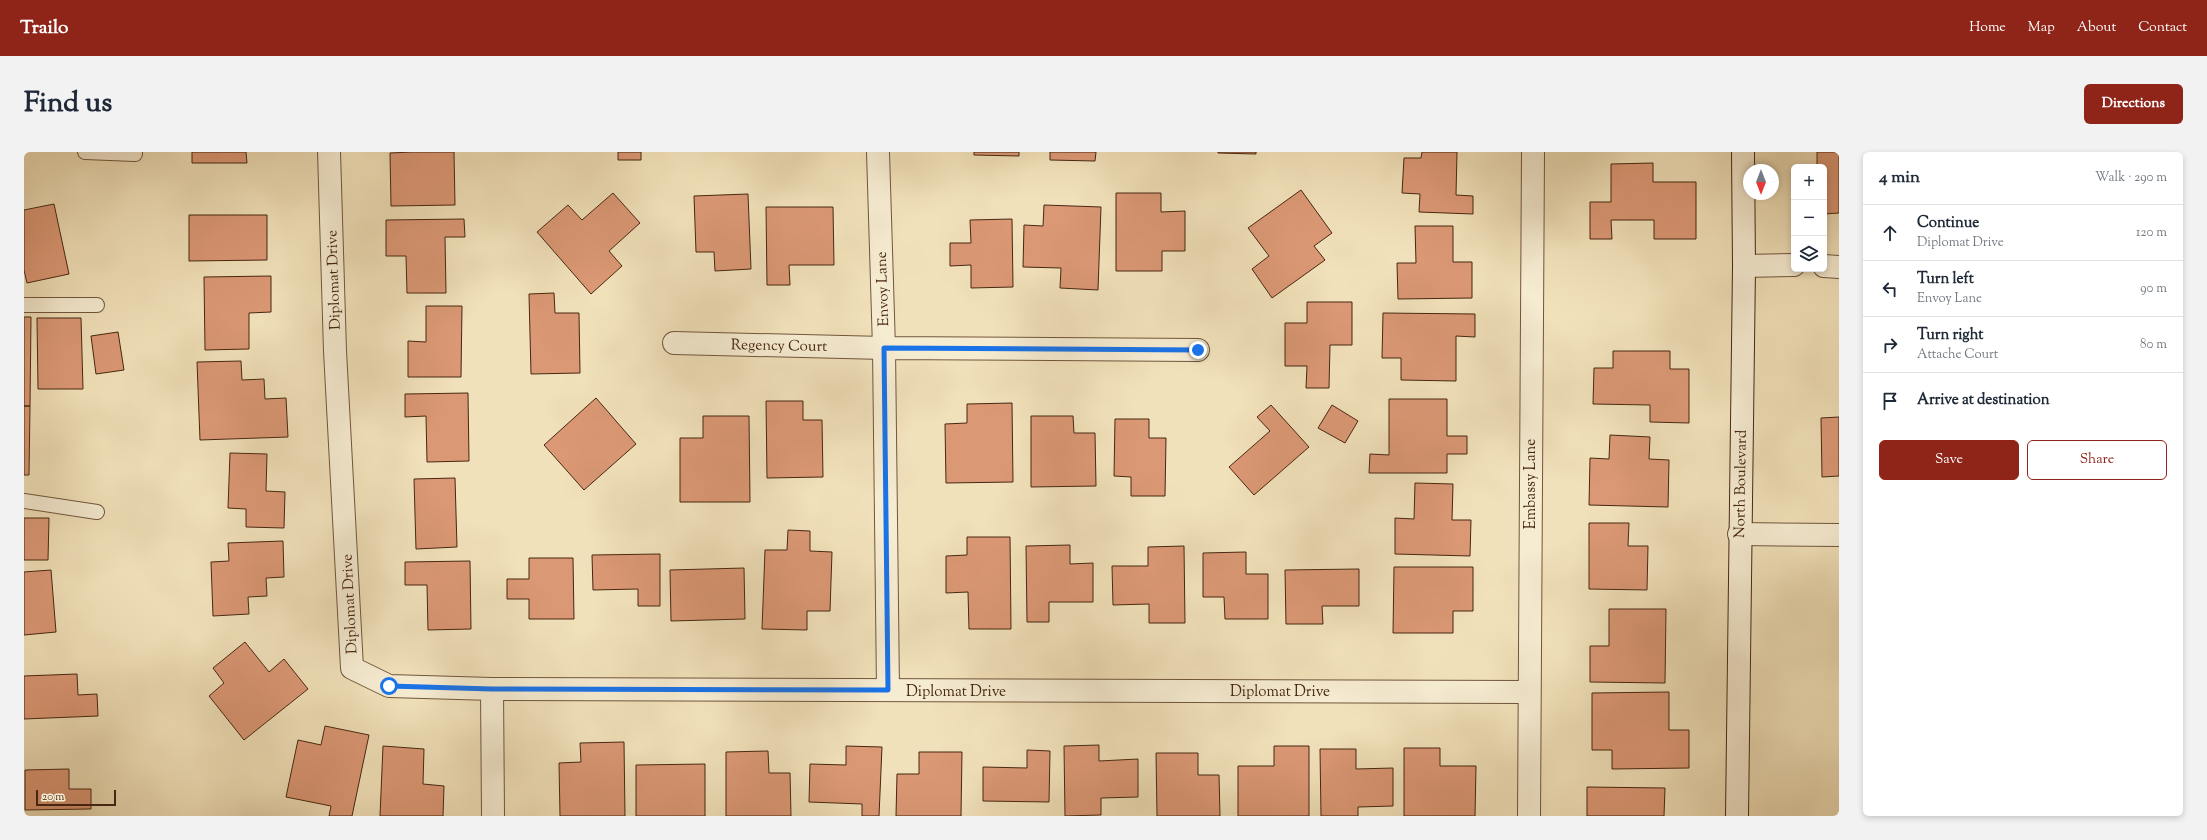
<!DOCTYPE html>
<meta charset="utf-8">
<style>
:root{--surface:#fff;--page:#f2f2f3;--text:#1f2937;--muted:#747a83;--line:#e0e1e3;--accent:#8f2418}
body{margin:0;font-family:"Sorts Mill Goudy",serif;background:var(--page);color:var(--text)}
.controls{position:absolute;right:12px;top:12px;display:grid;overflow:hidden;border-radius:6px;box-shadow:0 2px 6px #0003}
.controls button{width:36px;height:36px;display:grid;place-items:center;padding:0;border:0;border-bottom:1px solid var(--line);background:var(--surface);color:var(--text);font:20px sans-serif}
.compass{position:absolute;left:1719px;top:12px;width:36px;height:36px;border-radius:50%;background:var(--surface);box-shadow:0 2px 6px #0003;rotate:180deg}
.scale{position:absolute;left:12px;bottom:10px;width:80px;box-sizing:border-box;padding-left:4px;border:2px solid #472711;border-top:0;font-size:11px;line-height:14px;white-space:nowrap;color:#472711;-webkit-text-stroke:3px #f6ecd2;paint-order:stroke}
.stop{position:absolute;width:12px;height:12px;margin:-9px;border:3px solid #1a73e8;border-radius:50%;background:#fff}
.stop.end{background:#1a73e8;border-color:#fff;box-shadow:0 1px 4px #0008}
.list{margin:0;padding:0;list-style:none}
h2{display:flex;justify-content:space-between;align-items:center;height:52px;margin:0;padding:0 16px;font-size:17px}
h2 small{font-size:13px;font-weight:400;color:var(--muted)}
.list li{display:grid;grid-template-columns:26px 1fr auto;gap:12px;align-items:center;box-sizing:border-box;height:56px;padding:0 16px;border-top:1px solid var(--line)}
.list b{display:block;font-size:15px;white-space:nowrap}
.list p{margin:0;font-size:13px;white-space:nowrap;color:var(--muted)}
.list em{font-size:13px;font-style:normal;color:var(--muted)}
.actions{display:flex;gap:8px;padding:12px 16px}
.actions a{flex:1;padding:9px 0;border:1px solid var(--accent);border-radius:6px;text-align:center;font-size:14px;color:var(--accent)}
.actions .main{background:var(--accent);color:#fff}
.icon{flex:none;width:22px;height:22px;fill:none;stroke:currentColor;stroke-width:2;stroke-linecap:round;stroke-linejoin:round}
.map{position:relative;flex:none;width:1815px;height:664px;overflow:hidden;border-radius:6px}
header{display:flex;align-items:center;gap:24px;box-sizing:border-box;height:56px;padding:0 20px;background:var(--accent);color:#fff}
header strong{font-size:19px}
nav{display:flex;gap:22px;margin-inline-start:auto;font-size:14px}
.intro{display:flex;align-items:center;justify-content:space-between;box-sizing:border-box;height:96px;padding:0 24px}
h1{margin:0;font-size:28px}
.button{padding:10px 18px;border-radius:6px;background:var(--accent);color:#fff;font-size:14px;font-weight:700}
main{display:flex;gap:24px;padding:0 24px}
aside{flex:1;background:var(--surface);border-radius:6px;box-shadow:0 2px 6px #0003}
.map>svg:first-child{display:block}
.building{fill:#db9875;stroke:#472711}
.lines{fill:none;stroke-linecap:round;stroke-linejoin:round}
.lane-casing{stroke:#72563b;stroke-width:16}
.street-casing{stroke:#72563b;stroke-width:24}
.secondary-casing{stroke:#472711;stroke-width:24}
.lane{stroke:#f6ecd2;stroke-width:14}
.street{stroke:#f6ecd2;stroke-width:22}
.secondary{stroke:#f6ecd2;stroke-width:22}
.route{stroke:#1a73e8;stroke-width:5}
.labels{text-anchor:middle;stroke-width:3;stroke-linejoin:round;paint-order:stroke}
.street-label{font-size:15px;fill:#472711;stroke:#f6ecd2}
</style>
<header>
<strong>Trailo</strong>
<nav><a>Home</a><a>Map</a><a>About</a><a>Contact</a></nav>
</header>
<div class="intro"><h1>Find us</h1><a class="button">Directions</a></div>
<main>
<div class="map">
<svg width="1815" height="664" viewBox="0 0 1815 664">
<rect width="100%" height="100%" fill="#f1e1ba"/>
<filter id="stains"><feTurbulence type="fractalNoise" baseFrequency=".005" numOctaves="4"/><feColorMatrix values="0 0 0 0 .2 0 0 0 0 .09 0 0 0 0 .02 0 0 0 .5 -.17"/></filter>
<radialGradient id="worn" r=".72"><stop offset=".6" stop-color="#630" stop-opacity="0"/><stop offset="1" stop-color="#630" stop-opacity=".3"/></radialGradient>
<!-- building -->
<path class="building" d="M168,0h54l1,11h-55z
M388,0h42l1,53 -64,1 -1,-53z
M594,0h23v8h-23z
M950,0h45v4l-45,-1z
M1026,0h46l-1,9 -45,-1z
M1194,0h38v2l-38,-1z
M1398,0h35l-1,43 17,1v18l-54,-2 1,-18 -18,-1 2,-35h17z
M1793,0h22v61l-15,1v-47h-7z
M1629,11v19h43v57h-42v-19h-43l1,19h-22v-37h21v-38z
M1277,38l31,43 -18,13 11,14 -53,38 -20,-29 17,-13 -21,-28z
M589,41l27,30 -31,28 13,15 -31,28 -54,-62 31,-27 14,15z
M1092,41h45v19l24,-1v40h-23v20h-46z
M724,42l3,75 -36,2 -1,-19h-18l-2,-56z
M30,52l15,70 -42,9 -3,-13v-60z
M1020,53l57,2 -3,83 -38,-2 1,-20 -38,-1 1,-42 19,1z
M742,55h67l1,58h-45l1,20h-23z
M165,63h78v45l-78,1z
M440,67l1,18h-20l1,56h-39l-1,-37h-20v-36z
M988,67l1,68 -42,1v-23l-21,1v-23h21l-1,-23z
M1391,74h38v36h19v36l-74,1 -1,-36h19z
M247,124v36l-22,1v36l-44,1 -1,-73z
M530,141l1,20h24l1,60 -49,1 -2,-80z
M1283,150h45v43h-22l-1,43h-23l1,-22h-22v-43h22z
M402,154h36l-1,71h-53v-36l18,1z
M1359,161l92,1v23l-19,-1v45l-55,-1v-22h-19z
M0,165h7l-1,89h-6z
M13,166h44l2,71h-45z
M94,180l6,38 -28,4 -5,-38z
M1589,199h57v18h19v54l-39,-1v-17l-57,-1 1,-36h19z
M217,209l1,19 22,-1 1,20 21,-1 2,39 -88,3 -3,-78z
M444,241l1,68 -42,1 -1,-46 -21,1v-23z
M572,246l40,46 -52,46 -40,-45z
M1365,247h58v37h20v18h-20v19h-78l1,-19 19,1z
M742,249h37v19h19l1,57 -56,1z
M988,251l1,79 -67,1 -1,-59 22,-1v-19z
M1247,253l38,42 -55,48 -25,-28 41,-36 -13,-14z
M1308,253l26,16 -13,22 -27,-15z
M0,254h6l-1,69h-5z
M679,264h46l1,86h-70v-64h23z
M1007,264h42l1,17h21l1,53 -65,1z
M1815,265v59l-17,1 -1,-59z
M1091,267h34v19h17l-1,58h-34v-19l-17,-1z
M1586,283l40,2 -1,22 20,1 -1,47 -79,-2 1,-47 19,1z
M206,301l37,1 -1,37 19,1 -1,36 -38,-1v-18l-18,-1z
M431,326l2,69 -41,2 -2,-70z
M1391,331l38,1 -1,36h19l-1,36 -75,-2v-36l19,1z
M0,366h25l-1,42h-24z
M1565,371h40l-1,23h20l-1,44 -58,-1z
M764,378l22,1v20l22,1 -2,59h-23v19l-45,-1 3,-79h22z
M943,385h43l1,92h-42l-1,-37 -22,1v-37l21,-1z
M259,389l1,36 -18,1 1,18 -19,1 1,17 -36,2 -2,-54 18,-1 -1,-18z
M1046,393v19l23,-1v39h-44v20h-22l-1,-76z
M1160,394l1,77h-36v-19l-36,1 -1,-39h36v-19z
M1222,400v22h22v45h-43l-1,-22h-21v-44z
M636,402v52h-22v-17l-45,1 -1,-35z
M505,406h44l1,61h-45v-20h-22v-20h22z
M446,409l1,68 -43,1 -1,-45h-22v-23z
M1370,415h79v44h-20v22h-60z
M720,416l1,51 -74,2 -1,-51z
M1335,417v37h-37l1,18h-37l-1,-54z
M27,418l5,62 -32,3v-63z
M1585,457h57l-1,74 -75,-1v-36h19z
M221,490l24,30 15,-13 24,30 -64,51 -35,-44 15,-13 -11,-15z
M53,522l1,21 19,-1 1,22 -74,3v-43z
M1645,540v38h20v38l-77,1v-19h-20v-57z
M301,574l44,9 -17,81h-23l2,-10 -45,-9 12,-57 23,5z
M600,590l1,74h-65l-1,-53 22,-1 -1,-19z
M1075,593v16l39,-2v38l-37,1v17l-36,1 -1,-70z
M359,594l41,3 -1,35 21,2 -1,30h-63z
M822,594l36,1 -3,69h-17v-12l-53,-2 1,-38 36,1z
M1250,594h35v70h-71v-50h36z
M1380,596h36v18h36l-1,50h-71z
M1296,597h36v20l37,-1v38l-35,1v9h-37z
M1003,598l23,1 -1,51 -66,-1v-34l44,1z
M744,599l1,22h21l1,43h-65v-64z
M895,600h43l-1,64h-65l1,-42h22z
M1132,601h42v22h21l1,41h-63z
M681,612v52h-69v-51z
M45,617v20h22v20l-66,1v-40z
M1563,635l78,1 -1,28h-77z"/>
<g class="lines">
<!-- lane casing -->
<g class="lane-casing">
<path id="lane" d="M61,0l50,2v-2
M0,153h73
M0,349l73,11"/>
</g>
<!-- street casing -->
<g class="street-casing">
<path id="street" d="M305,0l6,199 17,317 37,18 103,3 1037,3
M854,0l6,196 4,342
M1720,114l50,-1
M1800,114l15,1
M650,191l210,5 314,2
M1715,382l100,1
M468,537l1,127
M1505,664l4,-664"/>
</g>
<!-- secondary casing -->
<g class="secondary-casing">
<path id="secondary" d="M1713,664l7,-550 -1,-114"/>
</g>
<!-- lane -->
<use href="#lane" class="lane"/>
<!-- street -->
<use href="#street" class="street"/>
<!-- secondary -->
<use href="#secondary" class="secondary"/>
</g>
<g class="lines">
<!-- route -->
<path class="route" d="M365,534l103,3 396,1 -4,-342 314,2"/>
</g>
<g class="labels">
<!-- street labels -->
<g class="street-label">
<text transform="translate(309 128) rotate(-92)" y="5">Diplomat Drive</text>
<text transform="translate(858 137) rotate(-92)" y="5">Envoy Lane</text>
<text transform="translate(755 193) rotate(1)" y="5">Regency Court</text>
<text transform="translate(1506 332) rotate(-90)" y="5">Embassy Lane</text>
<text transform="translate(1716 332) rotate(-89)" y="5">North Boulevard</text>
<text transform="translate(325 452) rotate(-93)" y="5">Diplomat Drive</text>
<text x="932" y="544">Diplomat Drive</text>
<text x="1256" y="544">Diplomat Drive</text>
</g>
</g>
<rect width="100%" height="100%" filter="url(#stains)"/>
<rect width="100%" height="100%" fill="url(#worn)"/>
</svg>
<div class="controls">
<button>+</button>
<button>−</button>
<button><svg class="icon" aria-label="layers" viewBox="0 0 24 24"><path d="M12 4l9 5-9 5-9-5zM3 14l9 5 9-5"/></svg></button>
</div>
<svg class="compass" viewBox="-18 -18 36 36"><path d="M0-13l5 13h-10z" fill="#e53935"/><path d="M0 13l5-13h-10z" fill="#747a83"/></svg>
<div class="scale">20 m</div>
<div class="stop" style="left:365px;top:534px"></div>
<div class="stop end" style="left:1174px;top:198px"></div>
</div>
<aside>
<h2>4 min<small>Walk · 290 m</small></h2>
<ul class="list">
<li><svg class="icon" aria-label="ahead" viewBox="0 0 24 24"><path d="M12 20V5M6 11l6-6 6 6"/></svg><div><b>Continue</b><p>Diplomat Drive</p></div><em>120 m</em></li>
<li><svg class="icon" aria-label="left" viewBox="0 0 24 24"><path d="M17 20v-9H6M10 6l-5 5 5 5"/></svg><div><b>Turn left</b><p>Envoy Lane</p></div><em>90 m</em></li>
<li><svg class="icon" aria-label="right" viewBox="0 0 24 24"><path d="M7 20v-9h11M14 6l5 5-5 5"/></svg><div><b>Turn right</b><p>Attache Court</p></div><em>80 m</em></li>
<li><svg class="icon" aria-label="arrive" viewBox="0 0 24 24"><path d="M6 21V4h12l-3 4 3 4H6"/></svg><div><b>Arrive at destination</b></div></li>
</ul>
<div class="actions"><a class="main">Save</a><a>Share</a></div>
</aside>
</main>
